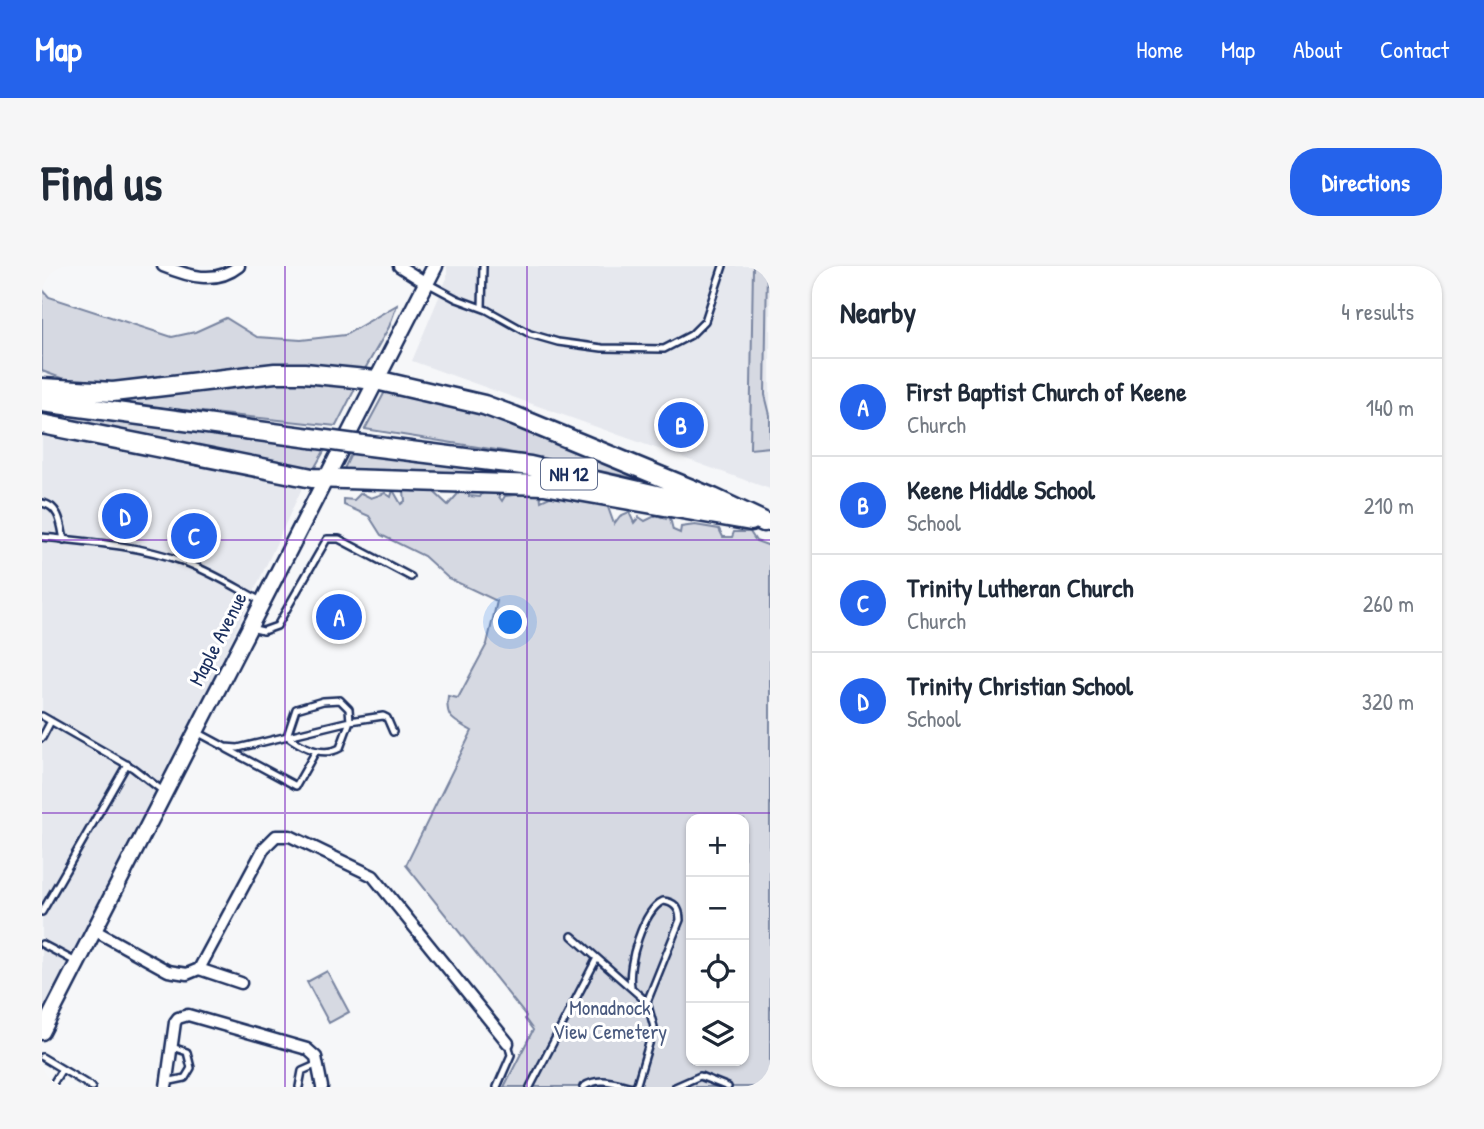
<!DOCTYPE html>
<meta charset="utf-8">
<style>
:root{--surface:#fff;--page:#f6f6f7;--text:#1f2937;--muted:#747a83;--line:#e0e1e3;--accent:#2563eb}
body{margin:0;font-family:"Patrick Hand",sans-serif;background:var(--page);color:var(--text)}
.controls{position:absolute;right:21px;bottom:21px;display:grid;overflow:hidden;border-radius:14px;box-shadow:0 2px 5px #0004}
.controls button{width:63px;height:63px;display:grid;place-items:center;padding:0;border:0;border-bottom:2px solid var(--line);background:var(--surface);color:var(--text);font:35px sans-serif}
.you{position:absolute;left:469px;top:357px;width:24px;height:24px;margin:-18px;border:5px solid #fff;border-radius:50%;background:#1a73e8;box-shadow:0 0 0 10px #1a73e833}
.badge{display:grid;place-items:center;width:46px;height:46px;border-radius:50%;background:var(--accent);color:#fff;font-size:23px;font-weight:700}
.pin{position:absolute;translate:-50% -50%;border:4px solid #fff;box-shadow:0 2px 7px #0006}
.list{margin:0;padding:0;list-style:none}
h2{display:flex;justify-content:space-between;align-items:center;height:91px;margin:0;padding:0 28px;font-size:30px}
h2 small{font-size:23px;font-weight:400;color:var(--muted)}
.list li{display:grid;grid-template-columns:46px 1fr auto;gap:21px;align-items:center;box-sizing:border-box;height:98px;padding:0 28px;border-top:2px solid var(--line)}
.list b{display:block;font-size:26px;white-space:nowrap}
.list p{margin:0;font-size:23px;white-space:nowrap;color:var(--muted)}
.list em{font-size:23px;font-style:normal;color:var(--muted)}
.icon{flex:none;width:38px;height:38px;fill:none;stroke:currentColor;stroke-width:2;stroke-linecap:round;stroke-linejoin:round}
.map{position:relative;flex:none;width:728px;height:821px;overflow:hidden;border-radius:28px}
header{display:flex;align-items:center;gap:42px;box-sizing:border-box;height:98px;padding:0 35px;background:var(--accent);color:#fff}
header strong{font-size:33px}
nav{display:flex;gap:38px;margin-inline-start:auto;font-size:24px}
.intro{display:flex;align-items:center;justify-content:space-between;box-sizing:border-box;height:168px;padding:0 42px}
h1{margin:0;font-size:49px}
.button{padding:18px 32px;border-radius:28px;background:var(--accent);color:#fff;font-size:24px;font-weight:700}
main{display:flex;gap:42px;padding:0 42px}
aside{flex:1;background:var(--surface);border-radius:28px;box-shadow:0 2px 5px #0004}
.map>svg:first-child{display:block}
.built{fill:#e6e8ee}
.green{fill:#d6d9e2;stroke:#7884a0;stroke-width:2;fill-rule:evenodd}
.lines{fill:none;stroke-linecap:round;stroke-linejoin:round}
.lane-casing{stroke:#1b2f5e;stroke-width:10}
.street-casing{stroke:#1b2f5e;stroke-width:15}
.secondary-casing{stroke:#1b2f5e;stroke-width:19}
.highway-casing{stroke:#1b2f5e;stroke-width:23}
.lane{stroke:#fff;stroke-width:5}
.street{stroke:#fff;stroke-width:10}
.secondary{stroke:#fff;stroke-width:14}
.highway{stroke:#fff;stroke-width:18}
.highway-bridge-casing{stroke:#1b2f5e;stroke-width:23;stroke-linecap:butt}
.highway-bridge{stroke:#fff;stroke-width:18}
.grid{fill:none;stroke:#7b2cbf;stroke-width:2;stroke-opacity:0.55}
.labels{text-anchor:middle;stroke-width:6;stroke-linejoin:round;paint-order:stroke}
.shield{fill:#fff;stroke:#5f6d8e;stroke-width:2}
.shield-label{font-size:19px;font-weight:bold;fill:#1b2f5e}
.street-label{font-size:21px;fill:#1b2f5e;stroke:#fff}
.park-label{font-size:21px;fill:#4a5a7f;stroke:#fff}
</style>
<header>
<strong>Map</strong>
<nav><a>Home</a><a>Map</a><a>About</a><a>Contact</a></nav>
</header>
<div class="intro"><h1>Find us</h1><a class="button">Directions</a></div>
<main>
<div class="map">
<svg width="728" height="821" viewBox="0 0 728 821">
<rect width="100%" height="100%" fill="#f6f7f9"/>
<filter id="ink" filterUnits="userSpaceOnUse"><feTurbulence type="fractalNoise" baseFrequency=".0143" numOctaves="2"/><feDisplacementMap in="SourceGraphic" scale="14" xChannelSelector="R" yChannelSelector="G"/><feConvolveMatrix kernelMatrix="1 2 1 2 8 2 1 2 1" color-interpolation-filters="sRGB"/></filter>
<g filter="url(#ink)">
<!-- built -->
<path class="built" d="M405,0h323v223l-358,-128 35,-83z
M0,166l254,50 7,4 -85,183 -176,351z"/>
<!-- green -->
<path class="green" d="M711,0h14l-2,129 5,20v32l-20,2z
M0,23l7,8 123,40 23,-5 31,-14 31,19 44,3 44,-5 52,-30 -8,22 -27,47 -258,13 -35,-6 -27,-10z
M232,113l84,4 -22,43 -258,-27z
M345,122l96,25 175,70 -155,-32 -138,-22z
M0,145l285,35 -16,28 -269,-54z
M311,184l114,13 111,21 -237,-9z
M376,221l14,3 16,15 16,-18 6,2 -1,7 11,1 3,-5 10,-4 9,13 3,-5 35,-4 1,9 15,-7 49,5 9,25 6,-8 9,-4 5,11 5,-6 6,4 12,-6 9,4 3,-5 4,16 7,3 1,-6 14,-2 24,4 4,8h9l2,-5h16l6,9 14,5v541h-266l29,-57 -8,-11 1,-3 -120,-151 66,-134c-19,-11 -27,-12 -24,-35l10,2 29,-54 10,-43 -49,-23 -24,-22 -43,-21 -12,-19 -25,-11v-6l10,1 7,-7 10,5 14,-5 6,4 2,-7 8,14 4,-3 -1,-10zM649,553h53v242h-53z
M285,705l22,41 -20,11 -22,-41z"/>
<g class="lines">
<!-- lane casing -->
<g class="lane-casing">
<path id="lane" d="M387,18l28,15 30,11 43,24 28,8 44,6 62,1 27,-14 14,-14 18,-55
M440,42l1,-42
M0,237c18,3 19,22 22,37
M0,271c47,5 95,8 140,24 28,10 53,26 79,40
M208,362l13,3 14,-5 50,-87h12l72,38
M298,434l9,9 1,12 -10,27c-18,10 -38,-1 -53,-12l9,-27 27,-8z
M0,450l91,52 31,24
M155,466l28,15 13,1 112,-27 33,-5 4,2 6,14
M0,472l9,-17
M185,483l69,37 20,-35
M0,646l85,-148
M530,670l75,66
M0,678l34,18
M589,720c-4,-21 12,-76 32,-85 11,1 17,7 17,19l-33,82 7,25 -18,60
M0,791l50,30
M124,816l19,-4 6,-10 -4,-16 -15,-5
M9,821l11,-18
M257,821l3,-16 16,-7
M455,821l14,-32 -3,-12
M488,821l66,-127
M541,821c17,-11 31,-4 50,0
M633,821l25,-11 28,11"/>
</g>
<!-- street casing -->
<g class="street-casing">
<path id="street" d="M121,0c25,10 52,19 76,0
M357,0l27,17
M52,664l74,41 19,3 12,-5 42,14
M157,703l65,-121 12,-12h14l83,40 135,167
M124,821l9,-65 3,-4 10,-3 119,34 9,8 6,30"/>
</g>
<!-- secondary casing -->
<g class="secondary-casing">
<path id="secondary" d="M0,766l393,-766"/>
</g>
<!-- highway casing -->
<g class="highway-casing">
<path id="highway" d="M0,122l71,4 162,-19h29l72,7 108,25 30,11 199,82 51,24
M0,136l269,36
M0,158l270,54 232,7 207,36
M328,180l160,20 166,38"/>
</g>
<!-- lane -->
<use href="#lane" class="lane"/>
<!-- street -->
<use href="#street" class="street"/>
<!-- secondary -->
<use href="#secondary" class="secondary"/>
<!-- highway -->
<use href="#highway" class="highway"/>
<!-- highway-bridge casing -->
<g class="highway-bridge-casing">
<path id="highway-bridge" d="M269,172l59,8"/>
</g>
<!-- highway-bridge -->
<use href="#highway-bridge" class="highway-bridge"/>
</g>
</g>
<!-- grid -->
<path class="grid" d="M243,0v821M485,0v821M0,274h728M0,547h728"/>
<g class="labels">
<!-- shield labels -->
<rect class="shield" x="499" y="192.5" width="56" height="31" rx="5"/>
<g class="shield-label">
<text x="527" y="215">NH 12</text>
</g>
<!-- street labels -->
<g class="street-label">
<text transform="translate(176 373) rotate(-63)" y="7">Maple Avenue</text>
</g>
<!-- park labels -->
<g class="park-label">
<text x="568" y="749">Monadnock<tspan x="568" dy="24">View Cemetery</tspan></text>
</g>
</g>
</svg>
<div class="controls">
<button>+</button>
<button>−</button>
<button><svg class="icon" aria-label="locate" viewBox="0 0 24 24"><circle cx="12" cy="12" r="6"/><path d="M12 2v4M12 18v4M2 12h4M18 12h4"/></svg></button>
<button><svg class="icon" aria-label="layers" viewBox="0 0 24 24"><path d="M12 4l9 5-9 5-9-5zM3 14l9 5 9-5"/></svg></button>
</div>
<div class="you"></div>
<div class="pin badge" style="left:297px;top:351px">A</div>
<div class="pin badge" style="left:639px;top:159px">B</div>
<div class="pin badge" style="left:152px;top:270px">C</div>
<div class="pin badge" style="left:83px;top:250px">D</div>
</div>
<aside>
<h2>Nearby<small>4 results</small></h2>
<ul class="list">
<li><span class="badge">A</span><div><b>First Baptist Church of Keene</b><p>Church</p></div><em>140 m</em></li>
<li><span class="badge">B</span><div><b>Keene Middle School</b><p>School</p></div><em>210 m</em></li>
<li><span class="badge">C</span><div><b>Trinity Lutheran Church</b><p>Church</p></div><em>260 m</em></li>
<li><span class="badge">D</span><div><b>Trinity Christian School</b><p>School</p></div><em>320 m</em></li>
</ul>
</aside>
</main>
